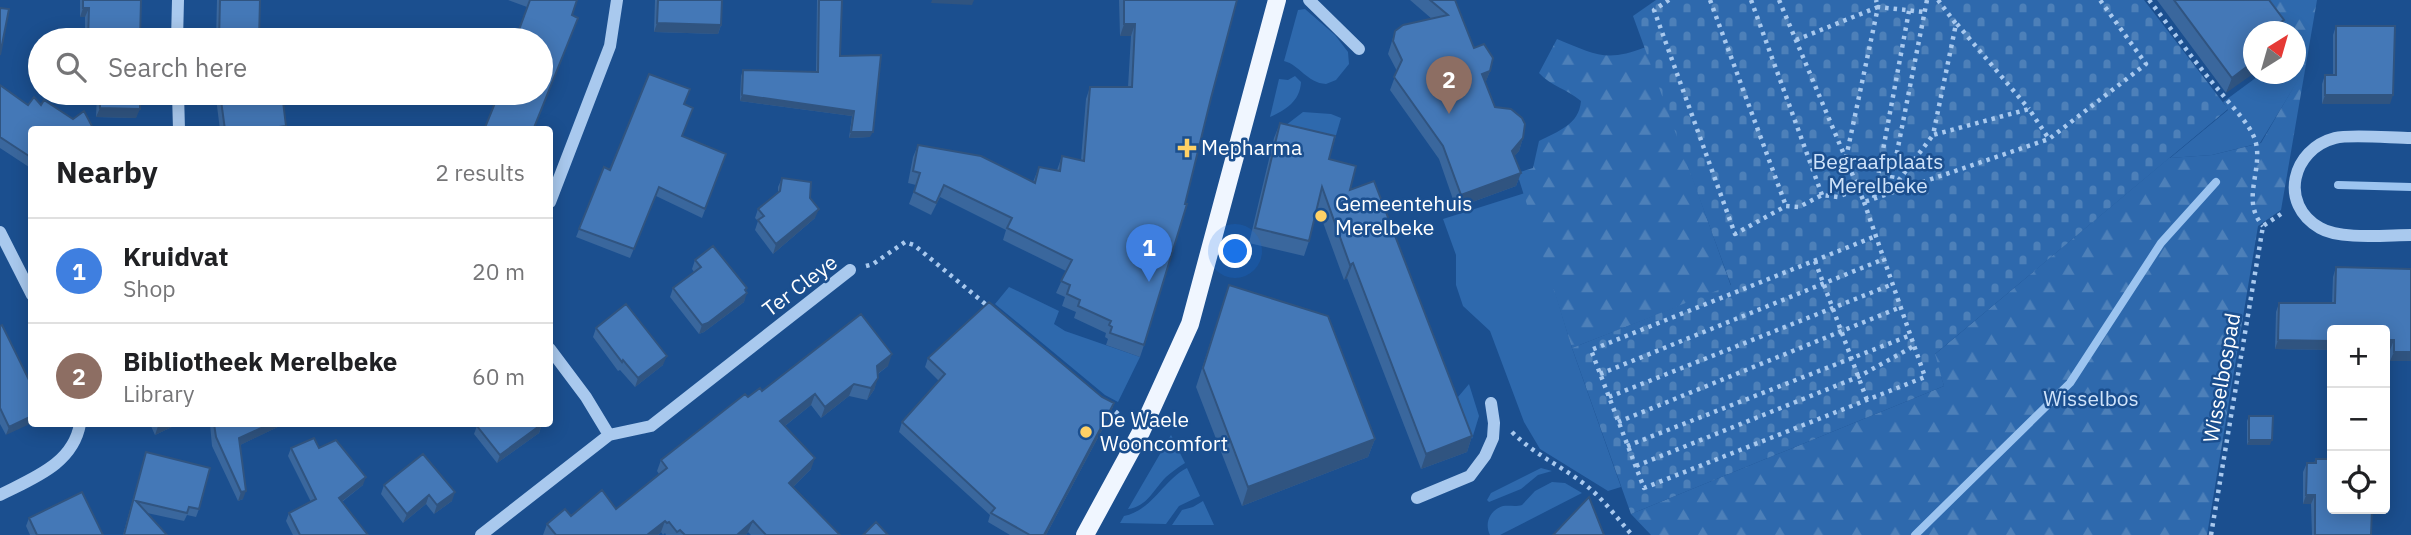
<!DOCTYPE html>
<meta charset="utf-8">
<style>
:root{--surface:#fff;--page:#f2f2f2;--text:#202124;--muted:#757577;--line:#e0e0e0;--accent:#0f766e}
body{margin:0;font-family:"IBM Plex Sans",sans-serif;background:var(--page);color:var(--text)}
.controls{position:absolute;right:21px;bottom:21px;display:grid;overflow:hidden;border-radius:7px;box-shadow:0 4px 18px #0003}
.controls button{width:63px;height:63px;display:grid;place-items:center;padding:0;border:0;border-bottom:2px solid var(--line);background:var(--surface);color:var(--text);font:35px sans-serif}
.compass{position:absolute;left:2243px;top:21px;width:63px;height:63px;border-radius:50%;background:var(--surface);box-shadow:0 4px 18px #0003;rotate:37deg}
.you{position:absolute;left:1236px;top:252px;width:24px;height:24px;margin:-18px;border:5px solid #fff;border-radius:50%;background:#1a73e8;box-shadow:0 0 0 10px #1a73e833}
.badge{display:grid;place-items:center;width:46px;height:46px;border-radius:50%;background:var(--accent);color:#fff;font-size:23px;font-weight:700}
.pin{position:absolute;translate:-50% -58px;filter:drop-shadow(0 2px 4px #0008)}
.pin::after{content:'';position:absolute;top:37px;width:24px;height:21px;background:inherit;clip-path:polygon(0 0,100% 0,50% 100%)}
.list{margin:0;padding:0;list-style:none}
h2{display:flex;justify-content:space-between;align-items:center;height:91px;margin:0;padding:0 28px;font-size:30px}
h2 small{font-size:23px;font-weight:400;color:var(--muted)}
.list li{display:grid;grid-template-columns:46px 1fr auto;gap:21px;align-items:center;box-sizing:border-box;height:105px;padding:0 28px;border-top:2px solid var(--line)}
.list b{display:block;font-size:26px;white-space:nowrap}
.list p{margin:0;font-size:23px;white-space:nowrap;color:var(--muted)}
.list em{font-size:23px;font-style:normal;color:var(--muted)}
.icon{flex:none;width:38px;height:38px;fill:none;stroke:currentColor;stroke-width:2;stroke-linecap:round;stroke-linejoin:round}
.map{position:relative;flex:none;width:2411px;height:535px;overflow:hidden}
.search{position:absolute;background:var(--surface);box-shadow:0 4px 18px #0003;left:28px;top:28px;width:525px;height:77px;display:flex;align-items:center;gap:18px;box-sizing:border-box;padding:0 24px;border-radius:38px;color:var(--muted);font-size:26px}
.panel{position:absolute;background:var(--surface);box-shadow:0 4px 18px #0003;left:28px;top:126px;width:525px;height:301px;border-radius:7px}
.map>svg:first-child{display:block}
.grass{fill:#2e69ad}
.forest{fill:url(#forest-firs)}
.cemetery{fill:url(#cemetery-stones)}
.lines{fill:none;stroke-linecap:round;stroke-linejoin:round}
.stream{stroke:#9cc4f0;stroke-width:8}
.path{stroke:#a9c9ee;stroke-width:4.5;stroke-dasharray:3.5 5;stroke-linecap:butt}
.minor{stroke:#a9c9ee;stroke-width:12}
.major{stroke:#f0f6ff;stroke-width:18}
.wall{fill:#3a679d}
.shaded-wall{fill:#305480}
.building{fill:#4478b7;stroke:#305480;stroke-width:2}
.poi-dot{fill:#ffd166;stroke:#1b4f8f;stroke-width:2.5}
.labels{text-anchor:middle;stroke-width:5;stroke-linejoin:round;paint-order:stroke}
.poi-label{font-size:21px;fill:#fff;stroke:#1b4f8f;text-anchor:start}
.park-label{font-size:21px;fill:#cfe3fa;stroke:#1b4f8f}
.street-label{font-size:21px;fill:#fff;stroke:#1b4f8f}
</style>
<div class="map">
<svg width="2411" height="535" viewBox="0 0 2411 535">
<defs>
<pattern id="forest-firs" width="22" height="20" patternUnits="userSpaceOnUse" patternTransform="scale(1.75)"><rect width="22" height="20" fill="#2e69ad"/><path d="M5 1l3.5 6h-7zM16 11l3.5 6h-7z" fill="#4d80b9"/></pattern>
<pattern id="cemetery-stones" width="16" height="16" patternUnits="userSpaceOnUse" patternTransform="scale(1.75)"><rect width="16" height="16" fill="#2e69ad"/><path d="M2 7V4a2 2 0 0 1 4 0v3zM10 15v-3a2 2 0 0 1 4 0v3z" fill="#4d80b9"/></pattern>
</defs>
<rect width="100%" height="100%" fill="#1b4f8f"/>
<!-- grass -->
<path class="grass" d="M1305,9l30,26 13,17 1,12 -13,16 -10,4c-19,-1 -26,-19 -42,-23l14,-51z
M2296,68l9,1 -45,74 -48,12 -42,3 58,-48 -5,-8 38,-28h35z
M1295,76l6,6c-1,19 -15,28 -31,35l9,-38 9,1z
M1303,112l28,2 10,4 -9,31 -55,-17z
M1525,193l47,155 49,139 -13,4 -68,-42 -16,-27 -34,-91 -27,-25 -7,-21v-30l-13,-36z
M1009,287l50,24 -5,13 11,7 75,26 -22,45 -13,-7 -110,-91z
M1469,384l10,32 -7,23 -14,-42z
M1171,435l14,28c-7,4 -13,9 -19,14 -12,12 -19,30 -38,32z
M1187,468l13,28 -21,10 -13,18 -46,-1 4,-7c29,-6 38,-35 63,-48z
M1541,468l11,3 -14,4 -17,14 -32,13 -2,-2 4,-7z
M1552,482l13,1 17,10 -82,42h-10c-6,-12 0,-25 13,-29 7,-1 12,1 19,-1l13,-14z
M1203,501l11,24h-42l10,-15 11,-3z"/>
<!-- forest -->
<path class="forest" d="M2251,0h66l-36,210 -23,16 -51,309h-556l-20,-21 313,-128 -10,-31 235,-197 43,-3 49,-12 43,-74 -8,-1v-36l-21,-1z
M1557,39c37,15 49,24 89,8l85,239 -159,62 -55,-175 16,-5 6,-27c19,-10 40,-16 42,-40 -14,-12 -30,-15 -42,-28z"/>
<!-- cemetery -->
<path class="cemetery" d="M1656,0h488l84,109 -293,245 9,32 -313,128 -59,-166 159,-63 -98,-269z"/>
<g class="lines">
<!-- stream -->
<path class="stream" d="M2338,185l73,2
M1915,535l155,-152 91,-140 55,-61"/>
<!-- path -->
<path class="path" d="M1669,0l-15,10 81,224 51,-28 13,1 23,-12 16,2 21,-9
M1710,0l76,206
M1751,0l71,195
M1779,0l85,202 185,-63 97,-75 -46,-64
M1927,0l-38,193 44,-58
M1938,0l18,24 -23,111 96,-26 20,30
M2149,0c24,31 47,64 73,94 11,14 25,27 32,43 12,30 -15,62 9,89
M1957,24l72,85
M1796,40l82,-33 -2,-7
M1846,158l32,-151 46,5
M1874,198l35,-187
M1864,202l61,175 -281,111 -53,-138 285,-114
M1815,261l52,139
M866,266l7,-2 32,-22 9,3 75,62
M1600,374l284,-115
M1609,397l284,-113
M1109,406l15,13
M1618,422l283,-115
M1512,432c23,23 46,32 71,51 19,14 33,34 49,52
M1627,446l284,-111
M1636,466l222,-89 56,-31
M2211,535l52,-309 18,-12"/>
<!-- minor -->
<path class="minor" d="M1309,0l50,49
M177,40l1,-40
M178,93l1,37
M2411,138c-18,0 -61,-4 -76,0 -43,11 -57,66 -15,90 20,12 67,7 91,7
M550,202l60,-156 7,-46
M0,232l32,63
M550,349l36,48 23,38
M0,495c33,-17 73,-31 80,-71
M1417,498l53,-22 15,-20 8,-18 1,-15 -3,-20
M481,535l128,-100 42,-9 199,-156"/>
<!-- major -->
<path class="major" d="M1085,535l56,-103 49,-108 87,-324"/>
</g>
<!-- wall -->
<path class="wall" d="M80,0h61l-1,40h-55v-23h-5z
M217,0h43l-1,40h-43z
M508,0h69l-36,93v-53h-26l12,-33z
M655,0h67l-1,25 -3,9 -64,-2z
M817,0h25l-2,56 30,81 -21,1 3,-22 -112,-15 1,-25 2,-6 73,2z
M1119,0h118l-93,345 -4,12 -34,-12 2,-6 -3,-2 1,-4 -32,-15 2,-6 -14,-6 3,-9 -9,-4 10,-22 -63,-31 3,-10 -66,-33 -9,18 -22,-11 7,-19 -8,-2 5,-26 5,-12 115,37 6,-15 18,3 5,-14 19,4 5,-61 4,-12h38l3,-51h-11z
M1410,0h45l19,48 16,23 -5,12 10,24 28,31 -4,13 -5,5 7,17 -5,13 -60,22 -17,-49 -49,-69 7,-19 -9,-17 7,-23 37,-12z
M2157,0h112l-43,93z
M2336,26l54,78h-68v-20l3,-9h8v-40z
M0,85l28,20h13l53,25h-62v39l-32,-21z
M97,93h43l-4,25 -40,-1z
M218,93h64l3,37h-65l-4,-32z
M684,104l-2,32 44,18 -24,64 -46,-22 -26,62 -54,-21 28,-70 6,3z
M1280,123l49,36 21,31 122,246 -5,16 -46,17 -74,-191 -3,2 -27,-74 -8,35 -5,15 -55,-13 25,-105z
M782,178l28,20 5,20 -42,36 -18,-24 3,-9 -3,-3 3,-9 20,-16v-6z
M695,260l51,31 -2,11 -40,30 -5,2 -29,-37 3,-9 21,-16 -2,-3z
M2336,267l75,2v92h-21v-11l-58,-20v20l-57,-1 1,-37 3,-9h53l1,-26z
M1229,285l146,154 -7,18 -126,49 -46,-119z
M0,326l32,60 -26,49 -6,-11z
M596,328l67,37 -28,22 -15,-17 -2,1 -25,-34z
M928,358l183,55 -65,122h-36l-22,-13 2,-7 -91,-83 3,-10 37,-41 -14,-14z
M888,366l-10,8 -4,16 -7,10 -18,-4 -28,22 -10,-13 -26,21 26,43 -18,18 47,48h-89l-3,-3 -2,3h-80l-1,-2 -2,2 -2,-3 -3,3h-115l4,-11 24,-8 45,-7 43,-35 -2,-3 4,-11 87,-63 14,-6z
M2249,416l21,29h-23v-24z
M150,424h28l-23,11z
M210,424h74l-44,21 3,54 -5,2 -26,-55z
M542,424l-3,9 -42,30 -23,-29 3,-8z
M291,448h28l44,37 -21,17 26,33h-75l-7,-14 3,-8 22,-11 -23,-46z
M146,452l53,57 -3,8 -9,-2 -3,6 -37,-8 20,22h-44z
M2316,459l55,76h-59l-1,-31h-8v-32l4,-9h7z
M384,485l68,16 -18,13 -8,-10 -23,19 -22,-29z
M29,518l74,17h-73l-4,-9z"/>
<!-- shaded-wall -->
<path class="shaded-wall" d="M932,0h42l-2,5 -41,-2z
M83,8h6l-4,9h-5z
M2284,20l-5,12h-7l1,-5z
M657,23l64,2 -3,9 -64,-2z
M1124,24h11l-4,12h-11z
M2253,62v12l-27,19 6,-15z
M1490,71l-5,13 -3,-10z
M742,95l112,16 -2,5 -112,-15z
M2325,95h68l-3,9h-68z
M100,108l40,1 -4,9 -40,-1z
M286,126l-1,4h-28z
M851,132h22l-3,5 -21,1z
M1523,138l-4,13 -11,13 4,-13z
M1521,173l-5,13 -60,22 5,-13z
M819,209l-4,9 -42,36 3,-10z
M1353,263l-6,15 -3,2 6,-15z
M747,288l-3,7 3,-2 -3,9 -40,30 -5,2 3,-9z
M2278,340l54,1v9l-57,-1z
M2385,340h9l-4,10 -5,-1z
M2394,352h17v9h-21z
M892,354l-4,12 -15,11 4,-11z
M667,356l-4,9 -28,22 3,-9z
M878,378l-4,12 -7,10 4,-12z
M854,384l-5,12 -28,22 4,-11z
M815,394l-4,11 -35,28 4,-12z
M1114,403l-3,10 -65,122h-2z
M32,416v7l-26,12 3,-8z
M163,424h15l-23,11 3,-9z
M270,424h14l-48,23 3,-9z
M542,424l-3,9 -42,30 3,-8z
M1472,436l-5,16 -46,17 5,-15z
M1375,439l-7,18 -126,49 6,-19z
M2249,440h23l-2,5h-23z
M815,458l-4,11 -26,26 4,-12z
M366,477l-3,8 -27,21 3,-8z
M246,491l-3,8 -5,2 3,-9z
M455,492l-3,9 -18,13 3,-9z
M429,495l-3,9 -23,19 4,-9z
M2306,495h9l-4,9h-8z
M665,521l-4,11 -3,3h-11z
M753,521l-5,11 -2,3h-9z"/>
<!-- building -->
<path class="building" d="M83,0h58l-1,40h-52l1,-32h-6z
M220,0h40l-1,40h-40z
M530,0h47l-5,15 6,3 -45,112h-49l15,-37h42v-53h-24l-1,-2z
M658,0h64l-1,25 -64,-2z
M819,0h23l-2,56 41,-1 -8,77h-22l3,-21 -112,-16 1,-25 75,2z
M1124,0h113l-26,98 -26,106h2l-43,141 -34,-12 2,-6 -3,-2 2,-4 -33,-15 2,-6 -13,-6 3,-9 -9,-4 11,-21 -65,-32 5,-10 -68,-33 -8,18 -22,-11 6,-19 -7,-2 5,-26 63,11 54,27 4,-16 21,4 2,-15 22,5 6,-74h42l3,-63h-11z
M1430,0h25l19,48 10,-4 9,14 -3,13 -8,3 13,33 16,2 11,9 3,6 -2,14 -11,13 9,22 -60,22 -18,-49 -49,-69 8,-17 -9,-19 2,-10 8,-6 45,-10z
M2174,0h95l15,20 -11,7 3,5h-23v30l-21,16z
M0,8l9,1 -9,46z
M2336,26h59l-2,69h-68v-20h11z
M649,74l41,15 -6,15 9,4 -11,28 44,18 -21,55 -46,-22 -25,62 -55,-20 25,-62 6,3z
M0,85l28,20 6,-8 7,8 3,-5 29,19 11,-8 10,19h-62v28l-32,-21z
M100,93h40v16l-40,-1z
M220,93h62l4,33 -29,4h-32z
M1280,123l55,13 -6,23 27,7 -6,24 24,-9 98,255 -46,18 -73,-191 -3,2 -28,-78 -13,54 -54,-13z
M782,178l29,4 -1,16 9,11 -43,35 -18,-24 6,-4 -6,-7 22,-18z
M713,246l34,42 -2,2 2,3 -39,30 -6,2 -29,-37 28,-21 -6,-7z
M2336,267l75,2v83h-17v-12h-9v-10h-53v11l-54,-1 1,-37h56z
M1229,285l99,31 47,123 -127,48 -45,-119z
M989,302l113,95 12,6 -70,132h-14l-39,-22 4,-5 -93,-86 43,-48 -17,-16z
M626,304l41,52 -29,22 -15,-18 -1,2 -26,-34z
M861,314l31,40 -15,12 1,12 -7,10 -17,-4 -29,23 -10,-13 -35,27 35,37 -26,25 51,52h-74l-13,-14 -16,14h-52l-5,-5 -3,2 -8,-10 -2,1 -2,-2 -18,14h-91l-9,-11 18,-15 6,7 31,-26 14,19 51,-41 -6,-8 84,-66 3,3 12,-9 2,3z
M2,325l30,61v30l-23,11 -9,-19v-82z
M2249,416h24l-1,24h-23z
M214,424h56l-31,14 7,53 -5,1 -25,-55z
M480,424h62l-42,31 -23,-29z
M314,438l5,10 17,-8 30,37 -27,21 29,37h-68l-11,-22 27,-14 -25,-51z
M146,452l64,16 -11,41 -10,-2 -2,6 -51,-12 31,34h-43z
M423,454l32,38 -18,13 -8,-10 -22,19 -23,-29z
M2316,459h16v50h40l-1,26h-56v-40h-9l1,-32h9z
M82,492l21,43h-66l-8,-17z
M1589,497l15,38h-51z
M876,522l12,13h-25z"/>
<!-- markers -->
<g class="poi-dot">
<path d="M1183.5 137.5h7v7h7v7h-7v7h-7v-7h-7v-7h7z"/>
<circle cx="1321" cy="216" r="7"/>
<circle cx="1086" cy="432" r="7"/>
</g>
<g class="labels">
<!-- poi labels -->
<g class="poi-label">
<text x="1201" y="155">Mepharma</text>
<text x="1335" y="211">Gemeentehuis<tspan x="1335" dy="24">Merelbeke</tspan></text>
<text x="1100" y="427">De Waele<tspan x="1100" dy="24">Wooncomfort</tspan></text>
</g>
<!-- park labels -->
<g class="park-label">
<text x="1878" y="169">Begraafplaats<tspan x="1878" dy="24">Merelbeke</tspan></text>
<text x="2091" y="406">Wisselbos</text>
</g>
<!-- street labels -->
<g class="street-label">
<text transform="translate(800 286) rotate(-37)" y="7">Ter Cleye</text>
<text transform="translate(2222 378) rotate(-80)" y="7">Wisselbospad</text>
</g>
</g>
</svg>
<div class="controls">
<button>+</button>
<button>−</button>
<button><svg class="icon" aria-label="locate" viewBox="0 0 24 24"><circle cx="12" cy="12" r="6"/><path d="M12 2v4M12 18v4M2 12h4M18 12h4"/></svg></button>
</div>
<svg class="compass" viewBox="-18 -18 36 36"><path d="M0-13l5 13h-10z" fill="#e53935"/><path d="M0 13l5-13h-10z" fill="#757577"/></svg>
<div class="you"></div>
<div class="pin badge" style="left:1149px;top:282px;background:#3f7fe0">1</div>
<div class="pin badge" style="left:1449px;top:114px;background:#8d6e63">2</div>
<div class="search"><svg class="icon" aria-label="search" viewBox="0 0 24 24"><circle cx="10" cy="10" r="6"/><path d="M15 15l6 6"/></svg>Search here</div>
<section class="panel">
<h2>Nearby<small>2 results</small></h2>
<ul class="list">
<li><span class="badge" style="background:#3f7fe0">1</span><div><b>Kruidvat</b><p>Shop</p></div><em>20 m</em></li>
<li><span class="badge" style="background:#8d6e63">2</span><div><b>Bibliotheek Merelbeke</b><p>Library</p></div><em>60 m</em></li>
</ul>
</section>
</div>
